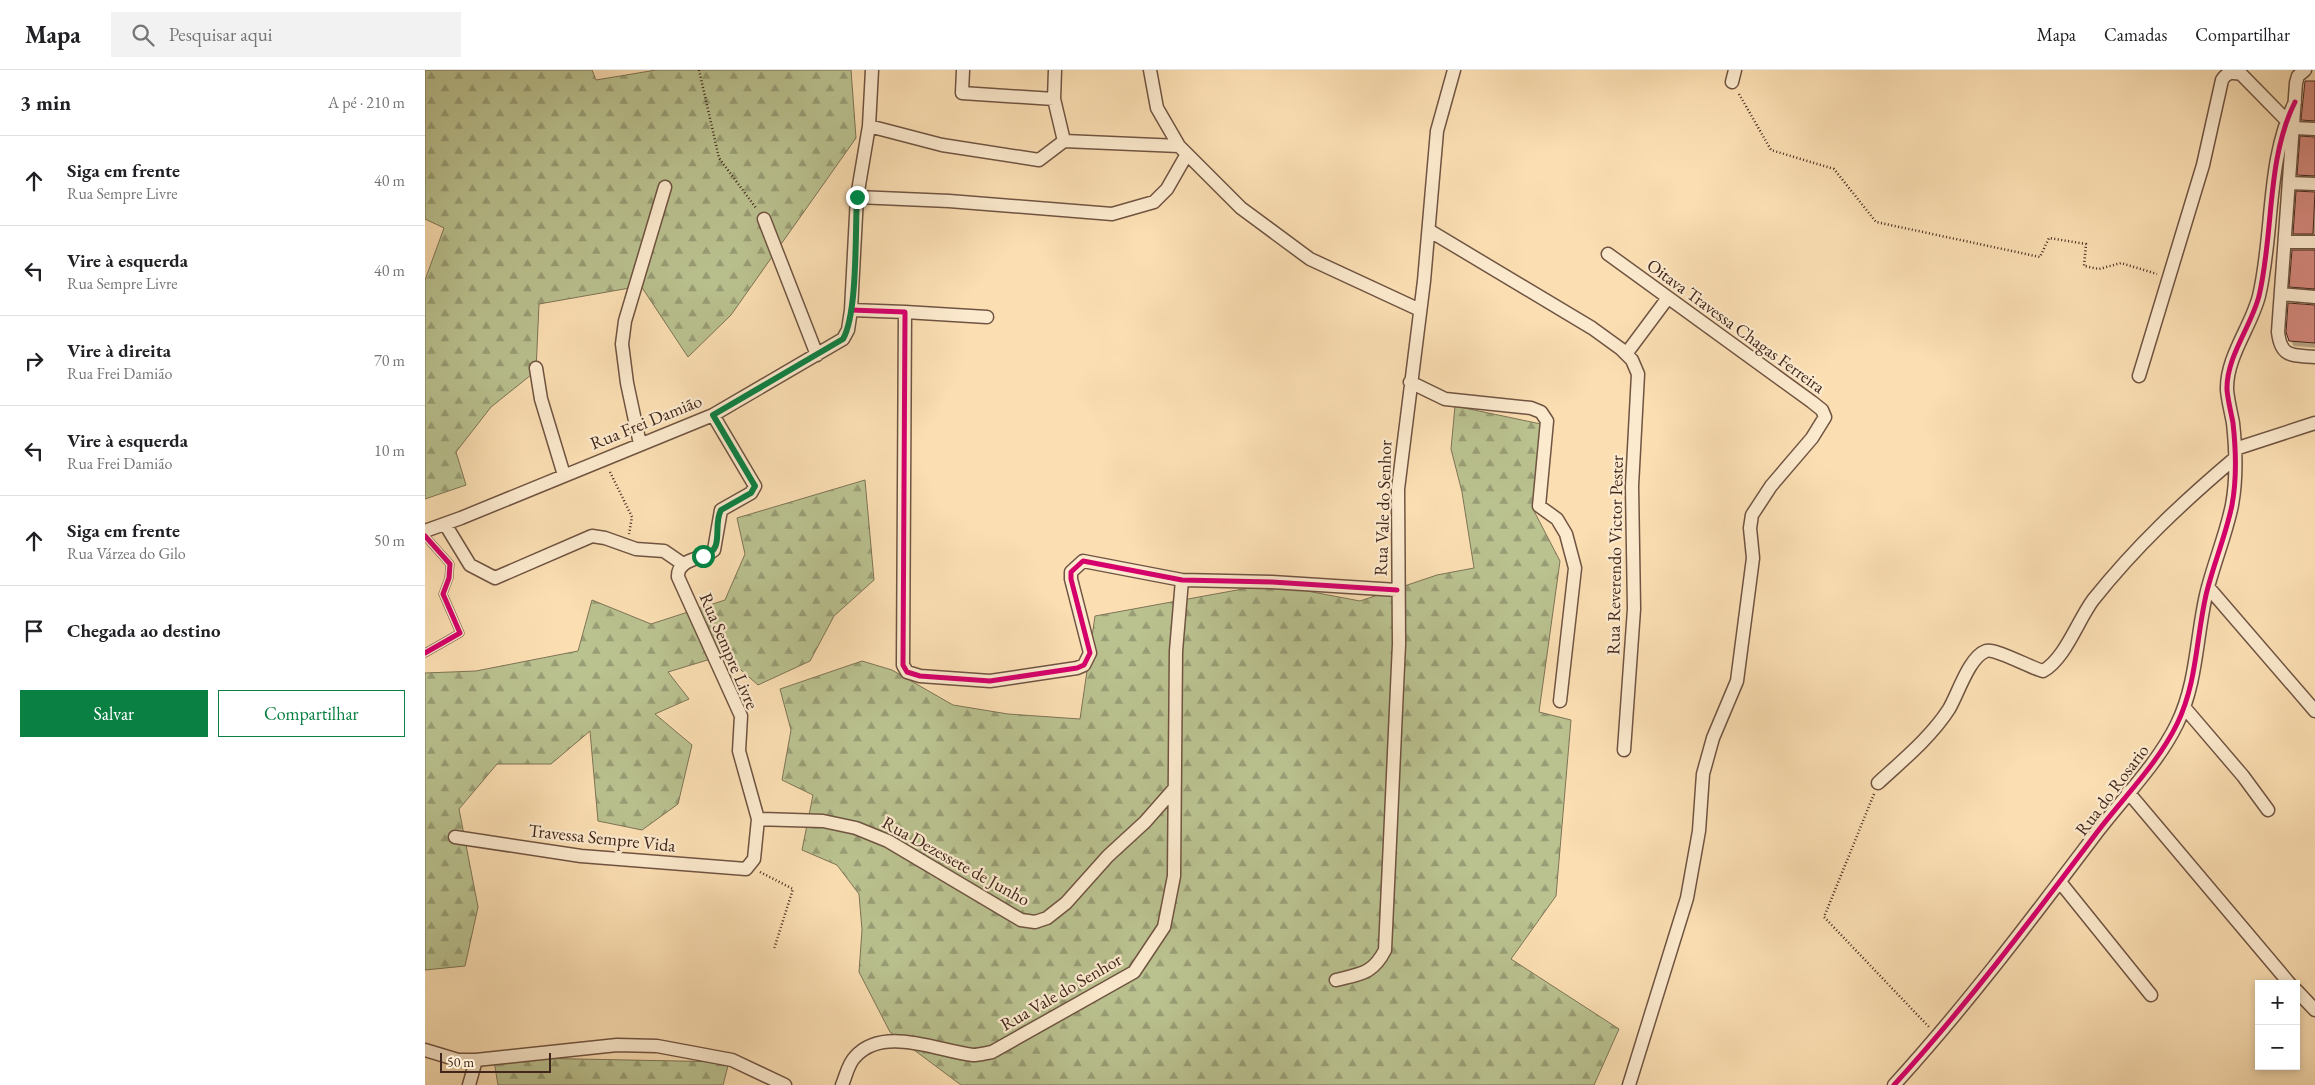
<!DOCTYPE html>
<html lang="pt">
<meta charset="utf-8">
<style>
:root{--surface:#fff;--page:#f2f2f2;--text:#202124;--muted:#757577;--line:#e0e0e0;--accent:#0b8043}
body{margin:0;font-family:"EB Garamond",serif;background:var(--page);color:var(--text)}
.controls{position:absolute;right:15px;bottom:15px;display:grid;overflow:hidden;border-radius:0px;box-shadow:0 2px 8px #0003}
.controls button{width:45px;height:45px;display:grid;place-items:center;padding:0;border:0;border-bottom:1px solid var(--line);background:var(--surface);color:var(--text);font:25px sans-serif}
.scale{position:absolute;left:15px;bottom:12px;width:111px;box-sizing:border-box;padding-left:5px;border:2px solid #41261d;border-top:0;font-size:14px;line-height:18px;white-space:nowrap;color:#41261d;-webkit-text-stroke:4px #fceace;paint-order:stroke}
.stop{position:absolute;width:15px;height:15px;margin:-11px;border:4px solid #0b8043;border-radius:50%;background:#fff}
.stop.end{background:#0b8043;border-color:#fff;box-shadow:0 1px 5px #0008}
.list{margin:0;padding:0;list-style:none}
h2{display:flex;justify-content:space-between;align-items:center;height:65px;margin:0;padding:0 20px;font-size:21px}
h2 small{font-size:16px;font-weight:400;color:var(--muted)}
.list li{display:grid;grid-template-columns:32px 1fr auto;gap:15px;align-items:center;box-sizing:border-box;height:90px;padding:0 20px;border-top:1px solid var(--line)}
.list b{display:block;font-size:19px;white-space:nowrap}
.list p{margin:0;font-size:16px;white-space:nowrap;color:var(--muted)}
.list em{font-size:16px;font-style:normal;color:var(--muted)}
.actions{display:flex;gap:10px;padding:15px 20px}
.actions a{flex:1;padding:11px 0;border:1px solid var(--accent);border-radius:0px;text-align:center;font-size:18px;color:var(--accent)}
.actions .main{background:var(--accent);color:#fff}
.icon{flex:none;width:28px;height:28px;fill:none;stroke:currentColor;stroke-width:2;stroke-linecap:round;stroke-linejoin:round}
.map{position:relative;flex:none;width:1890px;height:1015px;overflow:hidden}
header{display:flex;align-items:center;gap:30px;box-sizing:border-box;height:70px;padding:0 25px;background:var(--surface);border-bottom:1px solid var(--line)}
header strong{font-size:24px}
nav{display:flex;gap:28px;margin-inline-start:auto;font-size:18px}
.search{width:350px;height:45px;background:var(--page);display:flex;align-items:center;gap:12px;box-sizing:border-box;padding:0 18px;border-radius:0px;color:var(--muted);font-size:19px}
main{display:flex}
aside{flex:1;background:var(--surface)}
.map>svg:first-child{display:block}
.forest{fill:url(#forest-firs);stroke:#7e7456}
.building{fill:#d3887b;stroke:#41261d;filter:url(#shadow)}
.lines{fill:none;stroke-linecap:round;stroke-linejoin:round}
.service-casing{stroke:#705442;stroke-width:9}
.minor-casing{stroke:#705442;stroke-width:15}
.path{stroke:#41261d;stroke-width:2.5;stroke-dasharray:1 2.5;stroke-linecap:butt}
.service{stroke:#fceace;stroke-width:6}
.minor{stroke:#fceace;stroke-width:12}
.cycleway-casing{stroke:#fceace;stroke-width:8}
.cycleway{stroke:#d6006c;stroke-width:5}
.route{stroke:#0b8043;stroke-width:6}
.labels{text-anchor:middle;stroke-width:4.5;stroke-linejoin:round;paint-order:stroke}
.street-label{font-size:18px;fill:#41261d;stroke:#fceace}
</style>
<header>
<strong>Mapa</strong>
<div class="search"><svg class="icon" aria-label="search" viewBox="0 0 24 24"><circle cx="10" cy="10" r="6"/><path d="M15 15l6 6"/></svg>Pesquisar aqui</div>
<nav><a>Mapa</a><a>Camadas</a><a>Compartilhar</a></nav>
</header>
<main>
<aside>
<h2>3 min<small>A pé · 210 m</small></h2>
<ul class="list">
<li><svg class="icon" aria-label="ahead" viewBox="0 0 24 24"><path d="M12 20V5M6 11l6-6 6 6"/></svg><div><b>Siga em frente</b><p>Rua Sempre Livre</p></div><em>40 m</em></li>
<li><svg class="icon" aria-label="left" viewBox="0 0 24 24"><path d="M17 20v-9H6M10 6l-5 5 5 5"/></svg><div><b>Vire à esquerda</b><p>Rua Sempre Livre</p></div><em>40 m</em></li>
<li><svg class="icon" aria-label="right" viewBox="0 0 24 24"><path d="M7 20v-9h11M14 6l5 5-5 5"/></svg><div><b>Vire à direita</b><p>Rua Frei Damião</p></div><em>70 m</em></li>
<li><svg class="icon" aria-label="left" viewBox="0 0 24 24"><path d="M17 20v-9H6M10 6l-5 5 5 5"/></svg><div><b>Vire à esquerda</b><p>Rua Frei Damião</p></div><em>10 m</em></li>
<li><svg class="icon" aria-label="ahead" viewBox="0 0 24 24"><path d="M12 20V5M6 11l6-6 6 6"/></svg><div><b>Siga em frente</b><p>Rua Várzea do Gilo</p></div><em>50 m</em></li>
<li><svg class="icon" aria-label="arrive" viewBox="0 0 24 24"><path d="M6 21V4h12l-3 4 3 4H6"/></svg><div><b>Chegada ao destino</b></div></li>
</ul>
<div class="actions"><a class="main">Salvar</a><a>Compartilhar</a></div>
</aside>
<div class="map">
<svg width="1890" height="1015" viewBox="0 0 1890 1015">
<defs>
<pattern id="forest-firs" width="22" height="20" patternUnits="userSpaceOnUse" patternTransform="scale(1.25)"><rect width="22" height="20" fill="#bac290"/><path d="M5 1l3.5 6h-7zM16 11l3.5 6h-7z" fill="#999d75"/></pattern>
<filter id="shadow"><feDropShadow dx="4.5" dy="4.5" stdDeviation="0" flood-color="#0004"/></filter>
</defs>
<rect width="100%" height="100%" fill="#fbdfb3"/>
<filter id="stains"><feTurbulence type="fractalNoise" baseFrequency=".004" numOctaves="4"/><feColorMatrix values="0 0 0 0 .2 0 0 0 0 .09 0 0 0 0 .02 0 0 0 .5 -.17"/></filter>
<radialGradient id="worn" r=".72"><stop offset=".6" stop-color="#630" stop-opacity="0"/><stop offset="1" stop-color="#630" stop-opacity=".3"/></radialGradient>
<!-- forest -->
<path class="forest" d="M0,0h167l4,10 60,-10h195l5,68 -125,177 -43,42 -47,-71 -102,18 -3,67 -45,36 -35,45 10,33 -41,14v-219l19,-52 -19,-9z
M1030,336l86,18 -7,87 26,50 -21,151 32,8 -15,176 -45,63 108,70 -25,56h-633l-71,-53 -31,-60 3,-42 -3,-36 -22,-29 -35,-15 11,-55 -31,-15 9,-50 -11,-41 82,-28 30,9 61,35 55,9 72,5 15,-103 175,-32 90,17 77,-26 37,-7 -12,-76 -11,-43z
M440,410l9,100 -40,36 -24,45 -52,24 -34,-30 -56,17 21,27 -34,15 37,31 -14,59 -36,26 -44,-9 -8,-90 -39,33h-54l-38,45 19,98 -13,59 -40,4v-297l51,-2 102,-20 14,-51 59,24 74,-24 20,-46 -8,-36z
M101,988l203,4 -6,23h-225l-4,-24z"/>
<!-- building -->
<path class="building" d="M1880,11h10v40l-14,-1z
M1875,66l15,1v39l-18,-1z
M1871,121l19,1 -2,42h-20z
M1867,180h23v39l-26,-2z
M1863,233l27,2v38l-26,-2 -3,-9z"/>
<g class="lines">
<!-- service casing -->
<g class="service-casing">
<path id="service" d="M0,466l25,28 -1,14 -6,16 17,39 -35,20"/>
</g>
<!-- minor casing -->
<g class="minor-casing">
<path id="minor" d="M538,0l-1,23 92,6
M630,0l-1,29 10,42
M725,0l7,38 22,38 62,62 69,51 110,51
M1880,0l-7,6 -2,7 -18,249c3,26 14,23 37,25
M1307,12l3,-12
M444,56l73,19 97,15 25,-19 115,5
M1865,113l25,1
M432,127l92,4 163,13 42,-12 13,-13 20,-35
M339,149l53,136
M1005,161l162,97 29,21 11,11 6,14 -6,112 2,123 -10,141
M1860,172h30
M1183,184l204,148 10,8 3,7 -13,21 -41,48 -19,29 -2,13 3,30 -16,123 -24,57 -10,36 -4,57 -12,67 -58,187
M1856,224l34,3
M426,240l54,2 -2,353 4,7 13,4 70,5 87,-13 7,-3 6,-12 -19,-74v-7l12,-11 99,19 90,2 125,8
M480,242l82,5
M1201,284l41,-55
M111,298l5,31 23,76
M1714,306l64,-211 19,-85c5,-8 10,-8 19,-6l53,54 21,1
M985,312l35,17 86,9 10,4 6,9 -8,85 18,13 9,15 9,34 -15,133
M215,374l-13,-61 -5,-39 3,-23 40,-134
M1810,379l80,-26
M20,454l25,41 25,13 97,-42 13,2 31,11 28,2 19,13
M0,461l36,-13 252,-103 130,-76 5,-9 3,-20 6,-113 12,-71 3,-56
M1783,517l107,124
M1759,637l59,69 25,34
M1453,713c25,-23 53,-46 71,-74 9,-15 20,-52 37,-58 9,-3 45,17 57,20 22,-12 35,-51 50,-71 43,-54 90,-98 142,-142
M1703,722l162,192
M333,749l65,2 33,7 32,13 133,79 14,2 12,-4 19,-15 42,-47 37,-34 29,-33
M30,767l126,19 165,13 8,-10 4,-40 -19,-68 2,-35 -63,-139c-1,-19 25,-17 36,-27l7,-40 30,-17 4,-7 -42,-71
M1635,812l91,113
M911,910c24,-6 37,-6 49,-30l14,-306 -1,-155 26,-208 13,-150 17,-61
M1871,920l19,20
M0,980l33,10h18l141,-15 40,1 75,14 53,25
M44,1015l7,-25
M417,1015c4,-9 6,-21 13,-28 28,-32 83,-6 118,-2 6,0 13,-2 19,-3l142,-80 30,-45 10,-51 2,-225 6,-71
M1469,1015c73,-80 139,-168 204,-254 26,-34 60,-68 79,-107 20,-41 19,-85 29,-129 7,-30 20,-60 26,-90 5,-27 4,-55 1,-82 -2,-11 -5,-22 -6,-33 -1,-33 24,-63 32,-94 15,-63 7,-136 36,-194"/>
</g>
<!-- path -->
<path class="path" d="M274,0l20,88 37,50
M1314,24l32,56 63,19 42,53 164,35 9,-19 37,6 -2,22 15,3 22,-6 36,11
M185,402l22,45 -3,17
M1449,724l-50,123 105,110
M335,802l33,17 -19,60"/>
<!-- service -->
<use href="#service" class="service"/>
<!-- minor -->
<use href="#minor" class="minor"/>
<!-- cycleway casing -->
<g class="cycleway-casing">
<path id="cycleway" d="M426,240l54,2 -2,353 4,7 13,4 70,5 87,-13 7,-3 6,-12 -19,-74v-7l12,-11 99,19 90,2 125,8
M0,466l25,28 -1,14 -6,16 17,39 -35,20
M1469,1015c73,-80 139,-168 204,-254 26,-34 60,-68 79,-107 20,-41 19,-85 29,-129 7,-30 20,-60 26,-90 5,-27 4,-55 1,-82 -2,-11 -5,-22 -6,-33 -1,-33 24,-63 32,-94 15,-63 7,-136 36,-194"/>
</g>
<!-- cycleway -->
<use href="#cycleway" class="cycleway"/>
</g>
<g class="lines">
<!-- route -->
<path class="route" d="M278,486c23,-6 9,-30 18,-46l30,-17 4,-7 -42,-71 130,-76c15,-26 12,-109 14,-142"/>
</g>
<g class="labels">
<!-- street labels -->
<g class="street-label">
<text transform="translate(1311 256) rotate(36)" y="6">Oitava Travessa Chagas Ferreira</text>
<text transform="translate(221 352) rotate(-22)" y="6">Rua Frei Damião</text>
<text transform="translate(958 438) rotate(-88)" y="6">Rua Vale do Senhor</text>
<text transform="translate(1190 485) rotate(-89)" y="6">Rua Reverendo Victor Pester</text>
<text transform="translate(304 581) rotate(67)" y="6">Rua Sempre Livre</text>
<text transform="translate(1687 720) rotate(-53)" y="6">Rua do Rosario</text>
<text transform="translate(177 768) rotate(6)" y="6">Travessa Sempre Vida</text>
<text transform="translate(531 791) rotate(29)" y="6">Rua Dezessete de Junho</text>
<text transform="translate(636 922) rotate(-30)" y="6">Rua Vale do Senhor</text>
</g>
</g>
<rect width="100%" height="100%" filter="url(#stains)"/>
<rect width="100%" height="100%" fill="url(#worn)"/>
</svg>
<div class="controls">
<button>+</button>
<button>−</button>
</div>
<div class="scale">50 m</div>
<div class="stop" style="left:278px;top:486px"></div>
<div class="stop end" style="left:432px;top:127px"></div>
</div>
</main>
